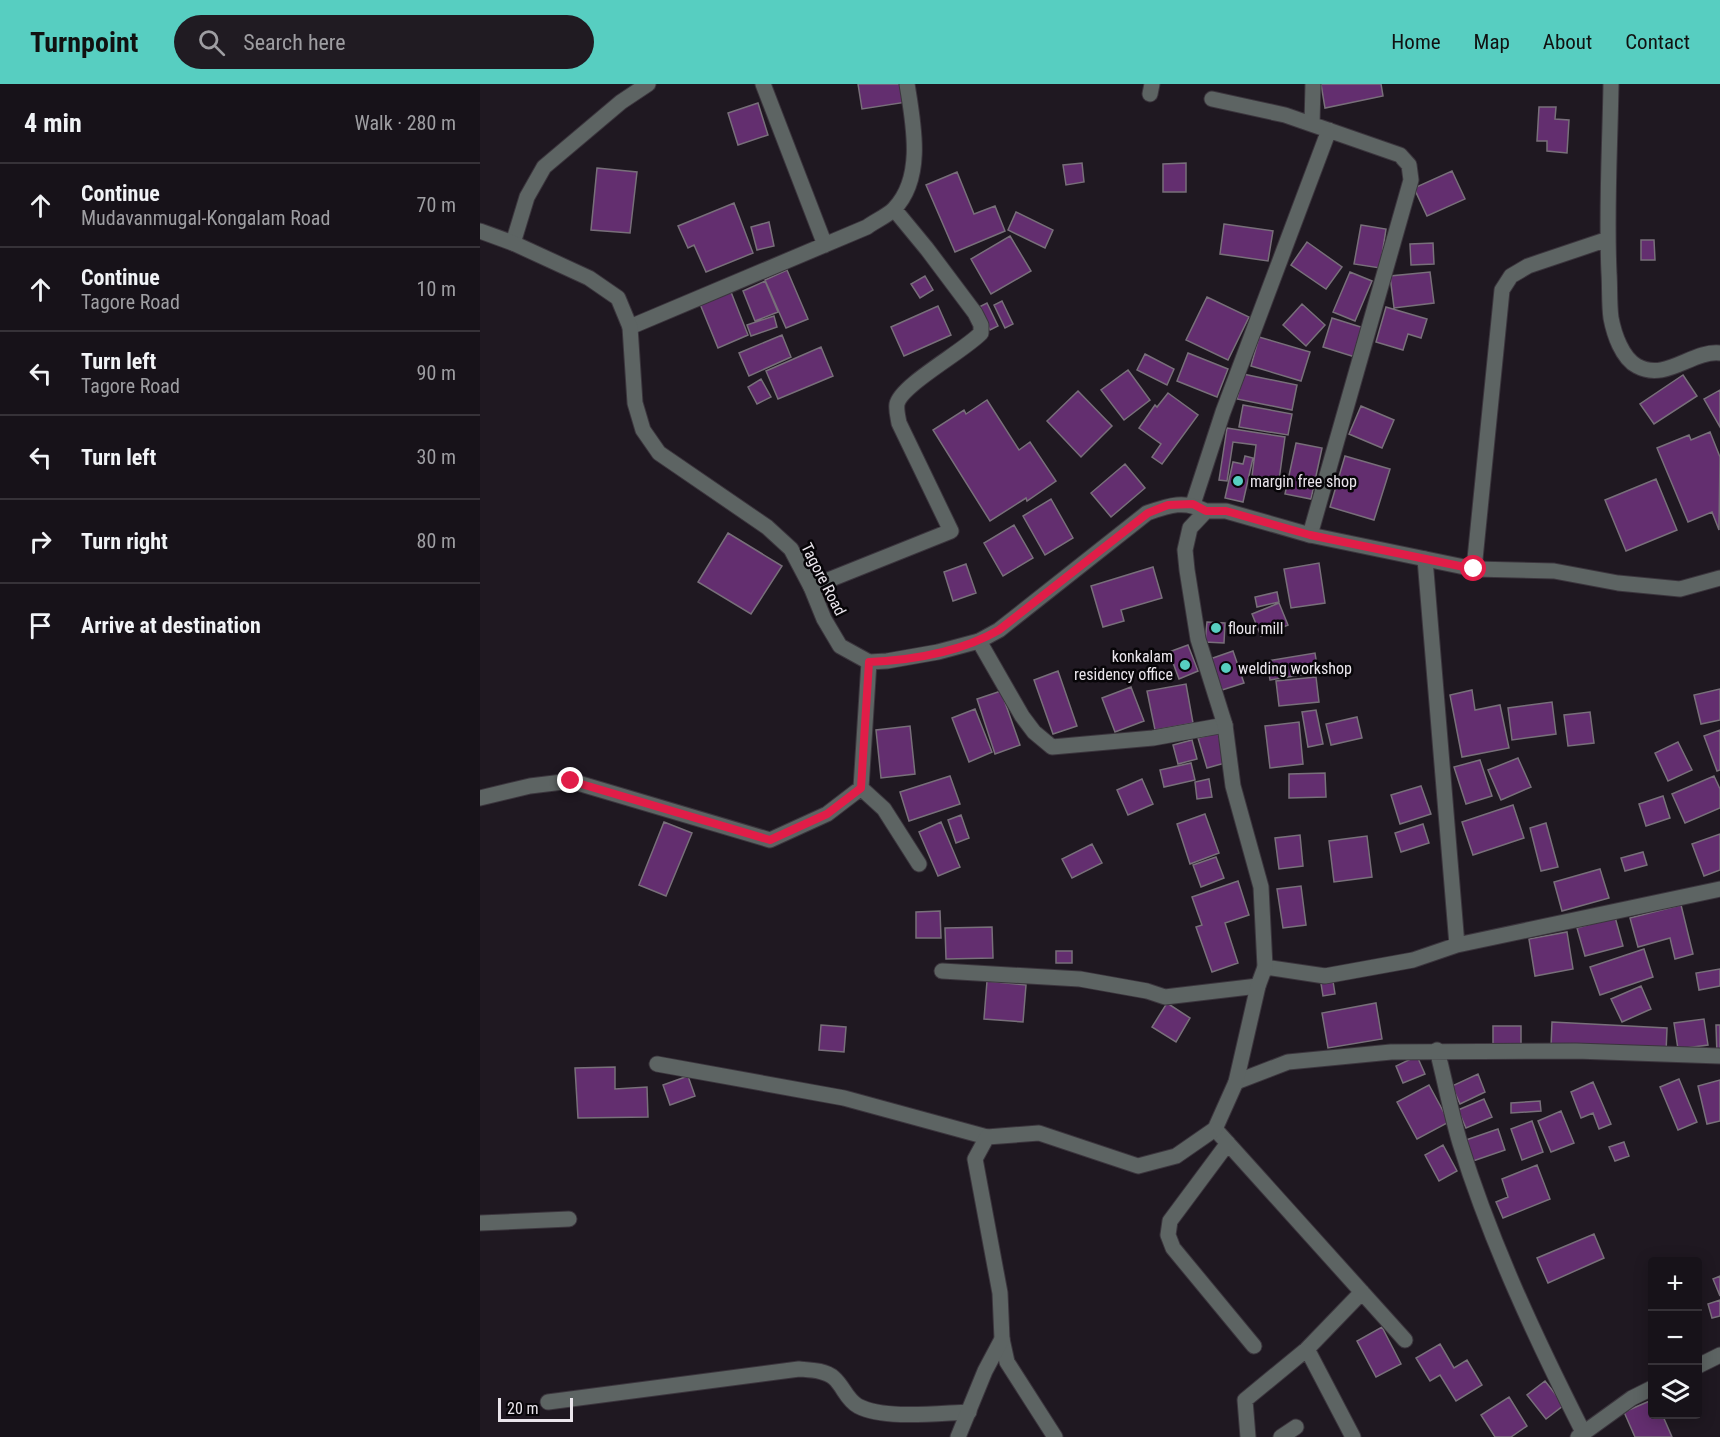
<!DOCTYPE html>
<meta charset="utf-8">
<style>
:root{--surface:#171219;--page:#201b22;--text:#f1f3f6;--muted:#9e9ea2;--line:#363238;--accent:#57cec1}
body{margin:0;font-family:"Roboto Condensed",sans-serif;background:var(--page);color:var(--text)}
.controls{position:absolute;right:18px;bottom:18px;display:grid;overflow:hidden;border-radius:6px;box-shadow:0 3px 15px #0003}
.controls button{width:54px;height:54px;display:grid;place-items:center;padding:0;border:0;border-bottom:2px solid var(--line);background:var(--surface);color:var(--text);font:30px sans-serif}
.scale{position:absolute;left:18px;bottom:15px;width:75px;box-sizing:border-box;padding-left:6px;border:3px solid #eae5ec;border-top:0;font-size:16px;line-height:21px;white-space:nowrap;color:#eae5ec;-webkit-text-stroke:4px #070508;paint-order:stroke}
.stop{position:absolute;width:18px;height:18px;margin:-14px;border:4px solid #e11d48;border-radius:50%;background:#fff}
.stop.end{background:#e11d48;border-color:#fff;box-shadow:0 2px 6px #0008}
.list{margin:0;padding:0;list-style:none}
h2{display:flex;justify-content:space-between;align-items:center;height:78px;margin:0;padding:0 24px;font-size:26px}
h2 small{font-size:20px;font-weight:400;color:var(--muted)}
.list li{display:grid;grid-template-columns:39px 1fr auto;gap:18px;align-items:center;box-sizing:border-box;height:84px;padding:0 24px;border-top:2px solid var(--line)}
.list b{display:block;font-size:22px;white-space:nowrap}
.list p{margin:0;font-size:20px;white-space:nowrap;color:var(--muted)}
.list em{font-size:20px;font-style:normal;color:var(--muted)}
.icon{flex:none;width:33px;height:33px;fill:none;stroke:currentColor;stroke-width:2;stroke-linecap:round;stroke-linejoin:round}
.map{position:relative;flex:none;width:1240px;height:1353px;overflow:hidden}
header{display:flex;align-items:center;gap:36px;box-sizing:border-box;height:84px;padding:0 30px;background:var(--accent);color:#111}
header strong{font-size:28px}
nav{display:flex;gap:33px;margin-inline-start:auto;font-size:21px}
.search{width:420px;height:54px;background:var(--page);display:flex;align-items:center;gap:15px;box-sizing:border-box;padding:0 21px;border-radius:33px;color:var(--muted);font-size:22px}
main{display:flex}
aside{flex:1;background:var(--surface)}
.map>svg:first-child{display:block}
.building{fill:#632e6f;stroke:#786f7a;stroke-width:1.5}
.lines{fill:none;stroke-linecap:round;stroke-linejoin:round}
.minor-casing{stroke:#3b353d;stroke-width:17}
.tertiary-casing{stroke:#3b353d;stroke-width:17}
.minor{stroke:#5d6463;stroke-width:15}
.tertiary{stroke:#5d6463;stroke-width:15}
.route{stroke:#e11d48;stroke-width:8}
.poi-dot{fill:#57cec1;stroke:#070508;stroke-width:2}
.labels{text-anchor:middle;stroke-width:5;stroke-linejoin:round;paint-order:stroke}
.poi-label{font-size:16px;fill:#eae5ec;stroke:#070508;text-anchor:start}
.street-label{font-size:16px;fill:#eae5ec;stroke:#070508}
</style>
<header>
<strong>Turnpoint</strong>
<div class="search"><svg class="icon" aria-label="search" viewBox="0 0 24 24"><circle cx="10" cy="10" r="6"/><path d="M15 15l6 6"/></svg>Search here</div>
<nav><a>Home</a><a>Map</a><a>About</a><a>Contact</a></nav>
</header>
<main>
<aside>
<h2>4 min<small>Walk · 280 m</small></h2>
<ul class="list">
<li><svg class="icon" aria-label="ahead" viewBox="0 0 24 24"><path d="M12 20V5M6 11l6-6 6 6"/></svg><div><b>Continue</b><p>Mudavanmugal-Kongalam Road</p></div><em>70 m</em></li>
<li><svg class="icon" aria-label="ahead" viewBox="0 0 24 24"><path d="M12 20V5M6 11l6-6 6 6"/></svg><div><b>Continue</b><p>Tagore Road</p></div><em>10 m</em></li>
<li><svg class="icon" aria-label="left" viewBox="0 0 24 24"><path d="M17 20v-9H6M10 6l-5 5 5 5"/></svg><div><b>Turn left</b><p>Tagore Road</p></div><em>90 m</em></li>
<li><svg class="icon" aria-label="left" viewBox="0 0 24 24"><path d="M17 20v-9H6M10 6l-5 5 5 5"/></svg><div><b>Turn left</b></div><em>30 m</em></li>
<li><svg class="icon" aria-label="right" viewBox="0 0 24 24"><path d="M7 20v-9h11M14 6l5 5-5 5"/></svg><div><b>Turn right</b></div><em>80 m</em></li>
<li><svg class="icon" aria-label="arrive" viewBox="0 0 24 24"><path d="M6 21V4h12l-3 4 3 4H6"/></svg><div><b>Arrive at destination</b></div></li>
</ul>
</aside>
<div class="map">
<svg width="1240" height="1353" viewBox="0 0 1240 1353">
<rect width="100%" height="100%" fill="#1f1821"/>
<!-- building -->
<path class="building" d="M378,0h46l3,18 -45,7z
M841,0h60l2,12 -58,12z
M278,19l10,32 -30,10 -10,-32z
M1059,23h17l-1,12 14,1 -2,33 -20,-2v-10h-10z
M602,79l2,19 -18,3 -3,-20z
M706,79v29h-23v-28z
M117,84l40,4 -7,61 -39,-3z
M972,87l13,28 -38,17 -13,-28z
M477,88l17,42 21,-8 10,25 -50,21 -29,-67z
M254,119l19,50 -47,19 -12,-27 -6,3 -10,-22z
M536,128l37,18 -8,18 -37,-18z
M289,138l5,24 -17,4 -6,-23z
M744,140l49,7 -5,30 -48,-7z
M881,141l25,4 -6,39 -26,-4z
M530,152l21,35 -40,23 -20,-35z
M1161,156h13l1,20h-14z
M827,158l35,25 -16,22 -35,-24z
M953,159l1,21 -23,1 -1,-21z
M307,186l21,49 -22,9 -21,-48z
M870,188l22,9 -17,40 -22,-9z
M950,188l4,31 -40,5 -4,-32z
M445,192l8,14 -13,8 -9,-14z
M285,197l13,31 -23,9 -12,-30z
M251,208l17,43 -30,13 -18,-44z
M727,213l42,20 -21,43 -42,-20z
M522,217l11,23 -8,4 -11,-23z
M507,219l11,23 -8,4 -11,-23z
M822,220l23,21 -19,21 -23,-21z
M458,222l13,29 -47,21 -13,-29z
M906,223l41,12 -6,19 -13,-4 -5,16 -27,-8z
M294,232l3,11 -26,9 -4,-11z
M852,234l32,10 -9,29 -32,-10z
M302,251l9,22 -42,19 -10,-23z
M779,253l51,15 -9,29 -50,-15z
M341,263l12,29 -55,23 -12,-28z
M708,269l40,16 -11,28 -40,-16z
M665,270l29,15 -7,16 -30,-15z
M648,286l22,30 -26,20 -23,-30z
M763,290l54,11 -5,25 -55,-11z
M1203,291l14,21 -43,28 -14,-20z
M281,295l10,18 -14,7 -9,-17z
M1240,306v37l-16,-28z
M598,307l34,35 -31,31 -34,-36z
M688,309l30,22 -36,49 -10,-7 9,-13 -22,-16 16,-23 2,2z
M507,316l32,50 11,-8 26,39 -29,20 -1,-3 -36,23 -57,-91 31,-20 2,4z
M763,321l49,9 -4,21 -49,-8z
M881,322l33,14 -12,28 -33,-14z
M747,344l58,9 -6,43 -27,-4 4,-31 -23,-3 -6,39 -8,-1z
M1230,348l10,25 -1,73 -7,-18 -24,10 -31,-74 32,-13 2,5z
M816,359l26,5 -11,51 -26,-5z
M765,372l8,2 -10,44 -18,-4 8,-36 10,2z
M865,372l45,13 -16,51 -44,-13z
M645,380l20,24 -34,29 -20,-24z
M1176,395l21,51 -51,21 -21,-51z
M571,415l22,39 -28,17 -22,-39z
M534,441l19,33 -30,18 -19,-33z
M248,449l54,33 -31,48 -53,-32z
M839,479l6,40 -34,5 -7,-39z
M486,480l10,29 -23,8 -9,-29z
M673,483l9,31 -41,12 3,11 -21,6 -12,-41z
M797,508l2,10 -22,5 -2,-10z
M799,519l9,22 -27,11 -9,-22z
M727,538l18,1 -1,20 -19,-1z
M708,561l10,26 -19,8 -10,-27z
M753,567l11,32 -22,7 -12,-31z
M835,569l3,19 -48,8 -3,-19z
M578,587l19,55 -24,8 -19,-54z
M836,593l3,25 -40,4 -3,-25z
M706,600l7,39 -38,7 -8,-39z
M651,603l13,34 -29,11 -13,-34z
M1240,605v31l-19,4 -7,-29z
M992,606l3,20 25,-5 9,43 -47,9 -12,-62z
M521,607l19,54 -25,9 -18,-55z
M1072,618l4,32 -44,6 -4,-32z
M495,625l17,43 -23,10 -17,-44z
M836,626l7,34 -15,3 -6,-35z
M1110,628l4,31 -26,3 -4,-31z
M877,633l5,21 -31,7 -5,-21z
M819,638l4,42 -33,4 -5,-42z
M430,642l5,48 -34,4 -5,-48z
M1240,646v40l-3,1 -13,-35z
M738,649l7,30 -18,5 -9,-30z
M712,656l5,19 -19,5 -5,-19z
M1198,658l14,28 -24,11 -13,-28z
M1038,674l13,29 -30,13 -13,-30z
M1000,676l12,36 -26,8 -12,-37z
M711,679l4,17 -31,7 -4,-17z
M845,689l1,24 -37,1v-24z
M470,692l10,28 -51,17 -9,-29z
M1234,692l6,13v19l-35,15 -13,-29z
M662,695l11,25 -25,11 -11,-25z
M729,695l3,18 -15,2 -2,-17z
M941,702l10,28 -31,10 -9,-29z
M1183,712l7,22 -24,8 -7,-22z
M1033,721l11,33 -51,17 -11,-33z
M725,730l14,39 -29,11 -13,-40z
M481,731l8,23 -13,5 -8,-23z
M184,738l28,11 -26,63 -27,-11z
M461,738l19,45 -22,9 -19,-44z
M1066,739l12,44 -17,4 -11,-43z
M943,740l6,19 -28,9 -6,-19z
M1240,750v36l-16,6 -12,-32z
M820,751l3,31 -24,3 -4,-31z
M887,752l5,41 -38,5 -5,-41z
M612,760l10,19 -30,15 -10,-19z
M1163,768l4,13 -22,6 -4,-13z
M736,773l8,21 -23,9 -8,-22z
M1120,785l9,29 -47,13 -8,-29z
M758,797l11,34 -24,8 13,40 -26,9 -16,-45 6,-2 -10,-28z
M821,802l5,39 -23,3 -6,-39z
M1201,821l12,49 -18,5 -5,-21 -32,9 -8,-29z
M460,827l1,27h-25v-26z
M1135,833l8,29 -38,10 -8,-28z
M512,843l1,31 -47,1 -1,-31z
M1087,848l6,37 -38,7 -6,-37z
M1164,865l9,28 -53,18 -10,-28z
M576,867h16v12h-16z
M1240,885v17l-21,4 -3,-17z
M852,891l3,19 -12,2 -3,-19z
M507,897l39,4 -3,37 -39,-3z
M1161,902l10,23 -29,13 -11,-23z
M687,919l23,15 -14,24 -24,-15z
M896,919l6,36 -54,9 -6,-35z
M1224,935l4,26 -30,4 -4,-26z
M1072,938l115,6 -1,25 -115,-6z
M341,941l25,2 -2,25 -25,-2z
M1236,941h4v31h-3z
M1013,942h28v20l-28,1z
M937,972l8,18 -22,9 -7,-17z
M135,983v22l32,-2 1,30 -70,1 -3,-50z
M998,990l7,18 -25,12 -8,-18z
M208,992l7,20 -25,9 -7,-20z
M1199,995l18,43 -19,8 -18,-43z
M1240,996v41l-13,3 -9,-38z
M1113,998l18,42 -12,5 -6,-16 -12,5 -10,-26z
M949,1001l20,37 -32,17 -20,-37z
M1004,1015l8,18 -26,11 -8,-18z
M1060,1017l1,10 -30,2v-10z
M1081,1027l13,32 -23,9 -13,-31z
M1052,1037l11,31 -21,8 -11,-31z
M1018,1045l7,21 -35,12 -7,-21z
M1144,1058l5,14 -14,5 -6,-14z
M963,1061l14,26 -18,10 -14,-26z
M1057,1081l13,34 -47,19 -7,-16 12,-5 -6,-18z
M1114,1150l10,24 -56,25 -11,-25z
M1240,1192v20l-7,-17z
M1240,1216v16l-8,2 -4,-14z
M902,1243l19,37 -25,13 -19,-36z
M960,1260l14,24 13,-8 15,25 -26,16 -16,-26 -10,6 -14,-23z
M1065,1297l19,24 -18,14 -19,-24z
M1029,1313l18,29 -16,11h-16l-14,-22z
M1172,1316v14h10l10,23h-37l-11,-25z"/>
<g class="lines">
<!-- minor casing -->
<g class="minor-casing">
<path id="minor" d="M283,0l62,161
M1131,0c-1,63 -5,126 -2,189 1,14 0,31 2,45 3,16 11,40 26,48 29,16 55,-16 83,-13
M670,10l2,-10
M732,15l73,16 115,40 9,10 2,15 -101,355
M832,40l1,-40
M33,159l14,-46 17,-30 77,-65 27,-18
M150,243l237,-100c8,-6 20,-11 27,-18 31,-32 19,-87 13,-125
M713,420l30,-92 106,-282
M945,475l32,386
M994,485l28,-279 9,-14 17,-10 80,-27
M331,503l140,-56 -52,-108c-1,-6 -3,-13 -2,-19 4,-19 67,-53 84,-71v-8l-6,-12 -48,-64 -33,-40
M499,557l43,75 12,16 18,15 101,-9 72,-13
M381,704l23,21 35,55
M0,714l50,-12 41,-5 199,59 57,-26 34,-26 8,-126
M785,883l60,9 88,-16 44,-15 263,-56
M462,887l138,8 67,12 18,6 93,-11
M957,966c8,31 14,63 23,93 31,100 76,196 123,289
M177,980l187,34 143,39
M756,998l52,-20 103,-10 185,-1 144,5
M735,1045l190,211
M748,1059l-58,78 -2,14 5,13 81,98
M0,1139l89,-4
M522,1255l5,23 48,75
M827,1265l46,88
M1218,1282l22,-11
M68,1318l251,-33c11,1 26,1 35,9 10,9 12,21 24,28 27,14 81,7 111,6
M768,1353l-3,-37 62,-51 55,-57
M801,1353l15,-10
M1098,1353l54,-39 20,-10"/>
</g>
<!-- tertiary casing -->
<g class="tertiary-casing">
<path id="tertiary" d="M0,147l33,12 76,35 29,20 12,29 5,76 8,27 16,23 108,74 24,22 20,38 13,32 16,27 29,16 18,-1 51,-9 41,-11 20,-11 148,-117c23,-8 37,-13 59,-2
M478,1353l27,-66 17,-32 -2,-46 -25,-134 12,-22 52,-4 99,33 38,-10 39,-27 21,-47 22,-96 7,-19 -4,-80 -28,-101 -8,-61 -27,-86 -11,-69 -2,-20 5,-22 16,-17h20l84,24 164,34 80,2 64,12 62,6 40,-11"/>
</g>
<!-- minor -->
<use href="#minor" class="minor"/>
<!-- tertiary -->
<use href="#tertiary" class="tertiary"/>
</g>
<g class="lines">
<!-- route -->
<path class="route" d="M91,697l199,59 57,-26 34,-26 8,-126c44,-2 92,-10 130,-32l149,-117 20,-8 25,-1 13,7h20l84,24 164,34"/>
</g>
<!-- markers -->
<g class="poi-dot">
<circle cx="758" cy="397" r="6"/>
<circle cx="736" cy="544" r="6"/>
<circle cx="705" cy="581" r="6"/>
<circle cx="746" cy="584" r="6"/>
</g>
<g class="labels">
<!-- poi labels -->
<g class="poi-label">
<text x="770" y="403">margin free shop</text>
<text x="748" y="550">flour mill</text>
<text x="693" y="578" text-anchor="end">konkalam<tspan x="693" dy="18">residency office</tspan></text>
<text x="758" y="590">welding workshop</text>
</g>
<!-- street labels -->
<g class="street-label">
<text transform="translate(344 495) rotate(63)" y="6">Tagore Road</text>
</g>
</g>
</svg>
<div class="controls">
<button>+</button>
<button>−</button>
<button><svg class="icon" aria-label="layers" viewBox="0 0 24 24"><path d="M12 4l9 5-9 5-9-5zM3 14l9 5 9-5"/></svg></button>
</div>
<div class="scale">20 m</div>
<div class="stop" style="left:994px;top:485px"></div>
<div class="stop end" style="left:91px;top:697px"></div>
</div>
</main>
